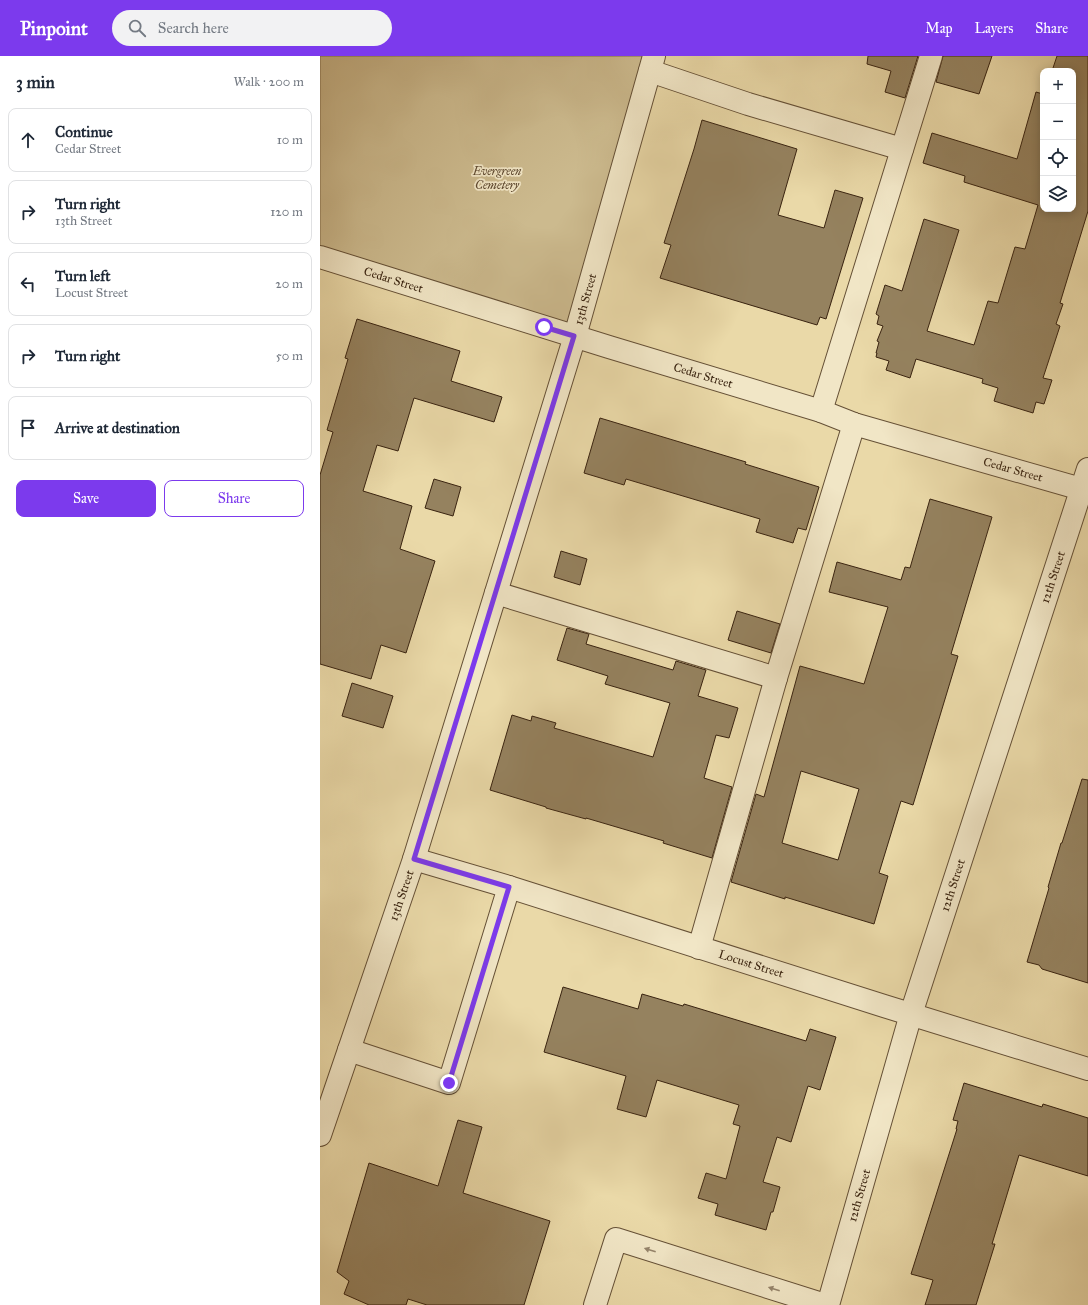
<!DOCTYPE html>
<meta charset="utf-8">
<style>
:root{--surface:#fff;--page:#f2f2f3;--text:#1f2937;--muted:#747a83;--line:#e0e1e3;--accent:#7c3aed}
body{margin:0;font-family:"IM FELL Great Primer",serif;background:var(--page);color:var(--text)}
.controls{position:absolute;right:12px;top:12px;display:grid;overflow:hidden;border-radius:8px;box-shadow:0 2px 10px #0003}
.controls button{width:36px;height:36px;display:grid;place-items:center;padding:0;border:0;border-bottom:1px solid var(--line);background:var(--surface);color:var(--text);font:20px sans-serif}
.stop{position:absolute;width:12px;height:12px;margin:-9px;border:3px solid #7c3aed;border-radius:50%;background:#fff}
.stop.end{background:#7c3aed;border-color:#fff;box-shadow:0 1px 4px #0008}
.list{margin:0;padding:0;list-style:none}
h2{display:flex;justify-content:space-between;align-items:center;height:52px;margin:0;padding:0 16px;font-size:17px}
h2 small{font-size:13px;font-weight:400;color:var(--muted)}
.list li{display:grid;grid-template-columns:26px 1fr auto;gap:12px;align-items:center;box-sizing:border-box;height:64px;margin:0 8px 8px;padding:0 8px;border:1px solid var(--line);border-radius:8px}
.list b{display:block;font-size:15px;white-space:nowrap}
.list p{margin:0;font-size:13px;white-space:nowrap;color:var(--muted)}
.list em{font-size:13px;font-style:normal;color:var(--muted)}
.actions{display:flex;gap:8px;padding:12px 16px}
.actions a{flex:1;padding:9px 0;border:1px solid var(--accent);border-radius:8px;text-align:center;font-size:14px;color:var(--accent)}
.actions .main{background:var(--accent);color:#fff}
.icon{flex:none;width:22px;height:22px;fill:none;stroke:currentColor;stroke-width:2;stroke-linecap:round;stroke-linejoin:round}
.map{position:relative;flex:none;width:768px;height:1249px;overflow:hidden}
header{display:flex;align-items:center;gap:24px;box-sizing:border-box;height:56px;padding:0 20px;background:var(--accent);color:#fff}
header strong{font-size:19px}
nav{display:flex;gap:22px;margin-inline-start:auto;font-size:14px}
.search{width:280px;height:36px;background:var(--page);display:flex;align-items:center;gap:10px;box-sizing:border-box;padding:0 14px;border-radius:22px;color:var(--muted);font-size:15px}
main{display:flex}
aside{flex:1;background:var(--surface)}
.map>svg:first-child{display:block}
.green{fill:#ccba8e;stroke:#826e4f}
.building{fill:#95825f;stroke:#392310;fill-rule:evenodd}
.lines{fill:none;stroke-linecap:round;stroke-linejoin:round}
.minor-casing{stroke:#655036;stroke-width:24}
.minor{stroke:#f1e6c6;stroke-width:22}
.oneway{fill:#95846b}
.route{stroke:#7c3aed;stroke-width:5}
.labels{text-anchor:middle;stroke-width:3.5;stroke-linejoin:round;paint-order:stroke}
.park-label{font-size:12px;font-style:italic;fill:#5e4930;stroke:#f1e6c6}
.street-label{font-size:12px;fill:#392310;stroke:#f1e6c6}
</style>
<header>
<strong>Pinpoint</strong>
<div class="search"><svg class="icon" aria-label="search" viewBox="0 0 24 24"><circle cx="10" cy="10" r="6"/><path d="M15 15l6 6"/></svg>Search here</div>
<nav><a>Map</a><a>Layers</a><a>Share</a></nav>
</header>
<main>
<aside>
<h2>3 min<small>Walk · 200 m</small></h2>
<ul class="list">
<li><svg class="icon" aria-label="ahead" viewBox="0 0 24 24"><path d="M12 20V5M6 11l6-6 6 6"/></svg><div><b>Continue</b><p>Cedar Street</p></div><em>10 m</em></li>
<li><svg class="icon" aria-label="right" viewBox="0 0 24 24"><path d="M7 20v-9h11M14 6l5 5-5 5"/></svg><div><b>Turn right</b><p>13th Street</p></div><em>120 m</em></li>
<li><svg class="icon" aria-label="left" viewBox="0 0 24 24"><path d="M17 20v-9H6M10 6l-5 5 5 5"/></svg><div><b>Turn left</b><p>Locust Street</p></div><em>20 m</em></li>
<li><svg class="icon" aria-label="right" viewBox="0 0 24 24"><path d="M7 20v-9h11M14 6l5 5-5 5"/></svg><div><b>Turn right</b></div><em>50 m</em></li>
<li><svg class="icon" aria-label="arrive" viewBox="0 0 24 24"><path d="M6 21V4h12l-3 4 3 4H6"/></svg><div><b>Arrive at destination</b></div></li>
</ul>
<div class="actions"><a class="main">Save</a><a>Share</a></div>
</aside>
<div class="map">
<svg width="768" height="1249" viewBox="0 0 768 1249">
<rect width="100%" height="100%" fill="#ead9a8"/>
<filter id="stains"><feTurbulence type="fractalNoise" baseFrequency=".005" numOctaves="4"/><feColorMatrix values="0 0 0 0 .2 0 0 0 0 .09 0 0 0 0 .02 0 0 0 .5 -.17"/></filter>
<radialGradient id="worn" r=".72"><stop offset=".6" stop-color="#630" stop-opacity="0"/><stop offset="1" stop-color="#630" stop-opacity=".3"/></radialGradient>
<!-- green -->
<path class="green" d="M0,0h343l-84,276 -259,-83z"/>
<!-- building -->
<path class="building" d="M548,0h50l-13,42 -20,-6 6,-21 -24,-7z
M623,0h49l-13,38 -43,-12z
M737,0h31v155l-28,92 3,1 -7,20 4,2 -17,52 9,2 -8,24 -8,-2 -3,11 -39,-12 4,-13 -16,-5 1,-4 -67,-20 -6,19 -24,-8 3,-9 -13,-4 1,-4h-1l3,-11 -2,-1 6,-15 -6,-2 2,-8 -3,-2 9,-29 17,6 22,-72 35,11 -32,101 47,14 14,-44 10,2 17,-56 10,2 13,-44 -74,-23 1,-6 -42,-13 9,-30 85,26 19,-67 7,2v115h30v-138h-21z
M382,64l95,29 -19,66 46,13 11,-38 28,8 -37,121 -6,-2 -3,8 -157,-47 11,-33 -7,-2 30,-94z
M37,263l103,32 -9,30 51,16 -8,25 -80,-24 -16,53 -21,-6 -14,46 49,15 -12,43 35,12 -29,92 -25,-8 -10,34 -51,-15v-189l13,-43 -6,-2 21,-71 -3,-1z
M280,362l146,44 -1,2 74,23 -13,43 -8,-2 -5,15 -37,-11 4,-13 -134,-40 -2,6 -40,-12z
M114,423l27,8 -8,29 -28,-8z
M610,443l62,18 -41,137 7,2 -45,149 -12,-4 -22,72 9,3 -14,48 -89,-27v2l-54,-17 25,-88 8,3 36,-131 64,18 24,-77 -59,-15 8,-30 64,18 4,-13 5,1zM481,715l58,18 -21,71 -56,-17z
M241,495l26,8 -7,26 -26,-8z
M417,555l43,13 -9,29 -43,-13z
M247,572l22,6 -3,10 87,26 3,-9 30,9 -8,26 40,12 -9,30 -13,-3 -12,43 28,9 -20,71 -49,-15 1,-2 -78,-23v1l-40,-11v-1l-56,-17 22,-75 19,6 1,-5 24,7 -2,5 99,29 17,-54 -65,-19 3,-8 -51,-16z
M32,627l41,13 -10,32 -41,-12z
M762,723l6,1v203l-46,-14 -3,-4 -12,-3 22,-74 -1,-1 13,-44h1z
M243,931l75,22 4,-15 41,12 1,-2 122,37 4,-12 26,8 -16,53 -12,-4 -17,56 -14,-5 -14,45 17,5 -7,25h-2l-5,18 -51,-15 3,-11 -20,-6 8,-25 20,6 14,-53 -7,-2 6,-19 -82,-25 -11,37 -29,-8 9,-33 -82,-24z
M644,1027l78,24 1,-3 45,14v58l-69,-21 -27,89h3l-19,61h-51l8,-25 -22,-6 46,-145h-1l2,-8 -5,-1z
M138,1064l24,7 -19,66 87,28 -26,84h-97l-19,-6 -2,6h-37l-25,-11 5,-13 -12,-9 32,-109 69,23z"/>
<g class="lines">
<!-- minor casing -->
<g class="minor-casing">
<g id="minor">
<path d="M330,15l98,33 154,45"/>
<path id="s1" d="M0,201l289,90 212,64 33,13 234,67"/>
<path d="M501,355l110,-355"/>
<path d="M176,537l280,85"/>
<path id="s2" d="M94,803l95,28 375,119 204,63"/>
<path d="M379,892l77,-270 78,-254"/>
<path d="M29,994l100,33 60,-196"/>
<path id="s3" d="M0,1079l94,-276 161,-523 79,-280"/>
<path d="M275,1249l21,-66 209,66"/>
<path id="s4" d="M508,1249l83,-291 177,-545"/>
</g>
</g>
<!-- minor -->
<use href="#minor" class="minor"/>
</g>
<!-- one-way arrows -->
<defs><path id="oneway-solid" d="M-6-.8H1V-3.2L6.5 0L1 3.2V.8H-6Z"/></defs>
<g class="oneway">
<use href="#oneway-solid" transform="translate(330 1194) rotate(-162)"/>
<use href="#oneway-solid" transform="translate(454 1233) rotate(-162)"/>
</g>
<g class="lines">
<!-- route -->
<path class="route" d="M129,1027l60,-196 -95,-28 160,-523 -30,-9"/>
</g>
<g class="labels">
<!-- park labels -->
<g class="park-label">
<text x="177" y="119">Evergreen<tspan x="177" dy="14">Cemetery</tspan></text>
</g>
<!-- street labels -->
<g class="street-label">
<text dy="4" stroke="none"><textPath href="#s1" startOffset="77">Cedar Street</textPath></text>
<text dy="4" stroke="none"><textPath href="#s3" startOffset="877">13th Street</textPath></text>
<text dy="4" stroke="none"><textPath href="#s1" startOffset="401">Cedar Street</textPath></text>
<text dy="4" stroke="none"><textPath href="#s1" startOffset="725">Cedar Street</textPath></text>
<text dy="4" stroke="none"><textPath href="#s4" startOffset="762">12th Street</textPath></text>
<text dy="4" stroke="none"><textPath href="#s4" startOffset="438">12th Street</textPath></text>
<text dy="4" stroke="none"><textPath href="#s3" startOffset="253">13th Street</textPath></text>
<text dy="4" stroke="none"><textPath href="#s2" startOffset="353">Locust Street</textPath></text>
<text dy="4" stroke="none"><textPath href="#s4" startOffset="114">12th Street</textPath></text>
</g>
</g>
<rect width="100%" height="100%" filter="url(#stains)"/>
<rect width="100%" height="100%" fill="url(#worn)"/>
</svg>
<div class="controls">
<button>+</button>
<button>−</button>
<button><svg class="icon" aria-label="locate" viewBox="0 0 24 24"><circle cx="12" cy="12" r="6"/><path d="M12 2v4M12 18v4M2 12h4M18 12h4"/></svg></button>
<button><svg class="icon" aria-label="layers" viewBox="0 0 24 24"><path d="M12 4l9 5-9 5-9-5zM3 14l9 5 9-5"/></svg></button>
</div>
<div class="stop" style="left:224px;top:271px"></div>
<div class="stop end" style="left:129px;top:1027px"></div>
</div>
</main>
